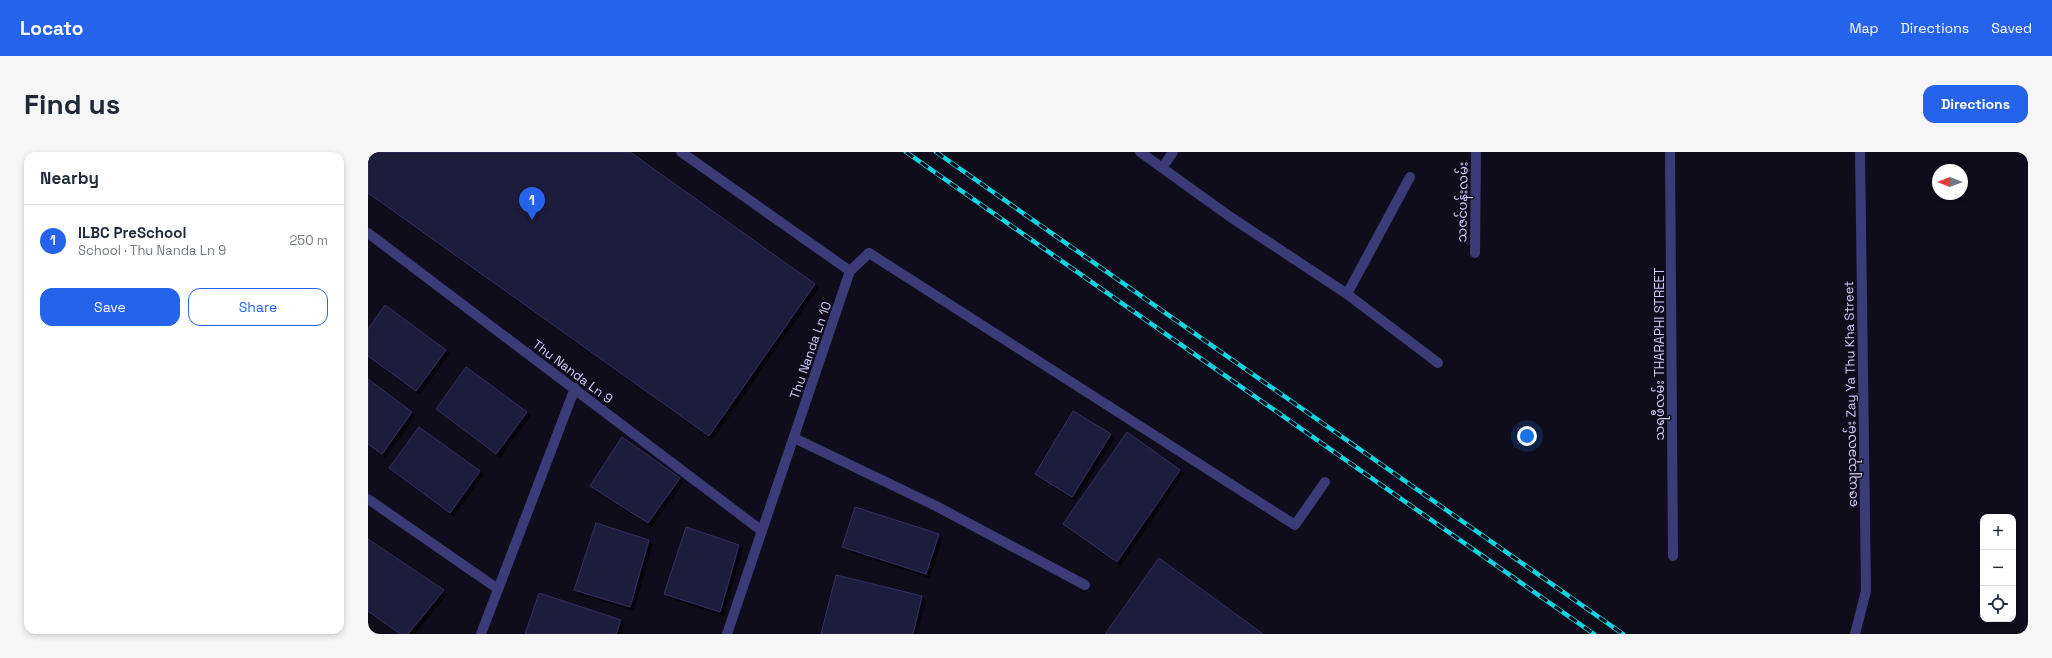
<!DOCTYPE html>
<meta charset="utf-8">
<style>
:root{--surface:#fff;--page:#f6f6f7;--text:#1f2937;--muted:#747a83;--line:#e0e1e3;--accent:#2563eb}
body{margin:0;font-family:"Space Grotesk","Noto Sans Myanmar",sans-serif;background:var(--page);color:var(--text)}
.controls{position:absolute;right:12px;bottom:12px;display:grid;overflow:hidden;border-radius:8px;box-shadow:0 2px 6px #0003}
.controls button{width:36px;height:36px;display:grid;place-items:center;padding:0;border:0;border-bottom:1px solid var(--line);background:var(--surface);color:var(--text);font:20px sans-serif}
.compass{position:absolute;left:1564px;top:12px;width:36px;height:36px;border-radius:50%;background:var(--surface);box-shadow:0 2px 6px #0003;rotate:270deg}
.you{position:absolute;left:1159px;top:284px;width:14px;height:14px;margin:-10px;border:3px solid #fff;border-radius:50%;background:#1a73e8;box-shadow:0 0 0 6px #1a73e833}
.badge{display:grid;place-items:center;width:26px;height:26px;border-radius:50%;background:var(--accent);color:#fff;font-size:13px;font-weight:700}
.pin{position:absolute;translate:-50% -33px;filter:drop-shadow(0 1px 2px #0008)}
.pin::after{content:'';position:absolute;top:21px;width:14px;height:12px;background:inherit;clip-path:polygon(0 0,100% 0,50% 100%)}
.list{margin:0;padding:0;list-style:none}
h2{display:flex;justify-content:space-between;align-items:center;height:52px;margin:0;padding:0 16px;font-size:17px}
h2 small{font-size:13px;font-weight:400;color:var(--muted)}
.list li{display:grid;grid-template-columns:26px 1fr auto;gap:12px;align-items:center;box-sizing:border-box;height:72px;padding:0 16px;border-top:1px solid var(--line)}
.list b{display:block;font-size:15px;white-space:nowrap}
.list p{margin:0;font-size:13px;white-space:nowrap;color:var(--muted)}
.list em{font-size:13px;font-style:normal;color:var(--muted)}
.actions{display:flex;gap:8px;padding:12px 16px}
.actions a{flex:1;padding:9px 0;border:1px solid var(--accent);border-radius:12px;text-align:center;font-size:14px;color:var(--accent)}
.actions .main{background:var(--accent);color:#fff}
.icon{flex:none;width:22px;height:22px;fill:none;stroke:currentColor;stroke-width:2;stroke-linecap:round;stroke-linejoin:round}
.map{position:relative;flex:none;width:1660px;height:482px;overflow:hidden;border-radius:12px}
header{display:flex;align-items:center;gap:24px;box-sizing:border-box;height:56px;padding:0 20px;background:var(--accent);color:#fff}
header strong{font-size:19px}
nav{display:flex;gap:22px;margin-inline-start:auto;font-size:14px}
.intro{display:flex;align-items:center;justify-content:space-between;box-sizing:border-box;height:96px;padding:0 24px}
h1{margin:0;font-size:28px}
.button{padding:10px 18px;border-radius:12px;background:var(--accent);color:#fff;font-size:14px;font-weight:700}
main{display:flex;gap:24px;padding:0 24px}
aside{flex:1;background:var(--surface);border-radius:12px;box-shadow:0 2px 6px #0003}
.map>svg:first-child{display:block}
.building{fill:#1f1a3b;stroke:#372e65;filter:url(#shadow)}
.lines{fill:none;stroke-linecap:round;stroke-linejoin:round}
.minor{stroke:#3b3b77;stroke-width:10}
.rail-casing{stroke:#11d4e1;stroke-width:4.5}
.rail{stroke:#0f0d1b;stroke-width:3;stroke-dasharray:9;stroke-linecap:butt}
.labels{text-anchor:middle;stroke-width:3;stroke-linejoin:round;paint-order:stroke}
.street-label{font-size:13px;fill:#cfcbfb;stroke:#0f0d1b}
</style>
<header>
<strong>Locato</strong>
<nav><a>Map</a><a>Directions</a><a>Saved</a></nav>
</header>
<div class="intro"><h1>Find us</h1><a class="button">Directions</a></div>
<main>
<aside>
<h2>Nearby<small></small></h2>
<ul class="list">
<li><span class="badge">1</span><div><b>ILBC PreSchool</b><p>School · Thu Nanda Ln 9</p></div><em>250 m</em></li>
</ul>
<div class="actions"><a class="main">Save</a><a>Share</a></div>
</aside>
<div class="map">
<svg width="1660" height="482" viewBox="0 0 1660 482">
<defs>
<filter id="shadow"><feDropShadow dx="3.5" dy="3.5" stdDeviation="0" flood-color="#0009"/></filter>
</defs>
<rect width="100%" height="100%" fill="#0f0d1b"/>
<!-- building -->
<path class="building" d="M0,0h262l185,132 -106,152 -341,-243z
M17,153l61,45 -30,41 -48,-35v-27z
M98,215l61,45 -31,42 -60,-45z
M0,227l44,33 -30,42 -14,-10z
M705,259l38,23 -39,63 -37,-23z
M51,275l61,44 -30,42 -61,-45z
M759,280l53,38 -63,92 -54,-38z
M254,285l58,41 -32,45 -58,-37z
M487,355l84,27 -13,40 -84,-27z
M228,371l53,17 -19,67 -56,-17z
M318,375l53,18 -19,67 -56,-18z
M0,387l76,51 -36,44h-8l-32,-23z
M791,406l104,76h-158z
M468,423l86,21 -9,38h-92z
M171,441l82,27 -5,14h-91z"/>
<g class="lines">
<!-- minor -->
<path class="minor" d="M313,0l169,119 -123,363
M772,0l89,64 118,78 91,69
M1302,0l3,404
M794,16l11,-16
M0,81l394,298
M1107,101l1,-101
M482,119l19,-18 426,272 30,-43
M979,142l63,-117
M426,286l142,68 149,79
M0,347l130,90
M113,482l94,-246
M1487,482l11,-43 -6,-439"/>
<!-- rail casing -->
<g class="rail-casing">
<path id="rail" d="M538,0l688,482
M568,0l687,482"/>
</g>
<!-- rail -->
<use href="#rail" class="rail"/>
</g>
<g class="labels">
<!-- street labels -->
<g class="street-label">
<text transform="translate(1094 50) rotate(-89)" y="5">သဇင်ပန်းလမ်း</text>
<text transform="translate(442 198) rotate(-71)" y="5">Thu Nanda Ln 10</text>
<text transform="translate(1291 202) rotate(-90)" y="5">သရဖီလမ်း THARAPHI STREET</text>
<text transform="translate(205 219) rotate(37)" y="5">Thu Nanda Ln 9</text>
<text transform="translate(1482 242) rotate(-91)" y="5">ဇေယျသုခလမ်း Zay Ya Thu Kha Street</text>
</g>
</g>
</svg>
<div class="controls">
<button>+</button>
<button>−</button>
<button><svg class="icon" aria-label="locate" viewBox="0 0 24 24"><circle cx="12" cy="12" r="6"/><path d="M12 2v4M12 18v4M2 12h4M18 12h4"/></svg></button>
</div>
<svg class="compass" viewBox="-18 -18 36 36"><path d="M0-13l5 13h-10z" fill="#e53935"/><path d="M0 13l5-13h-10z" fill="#747a83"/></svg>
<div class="you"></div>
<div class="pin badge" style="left:164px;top:68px">1</div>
</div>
</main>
